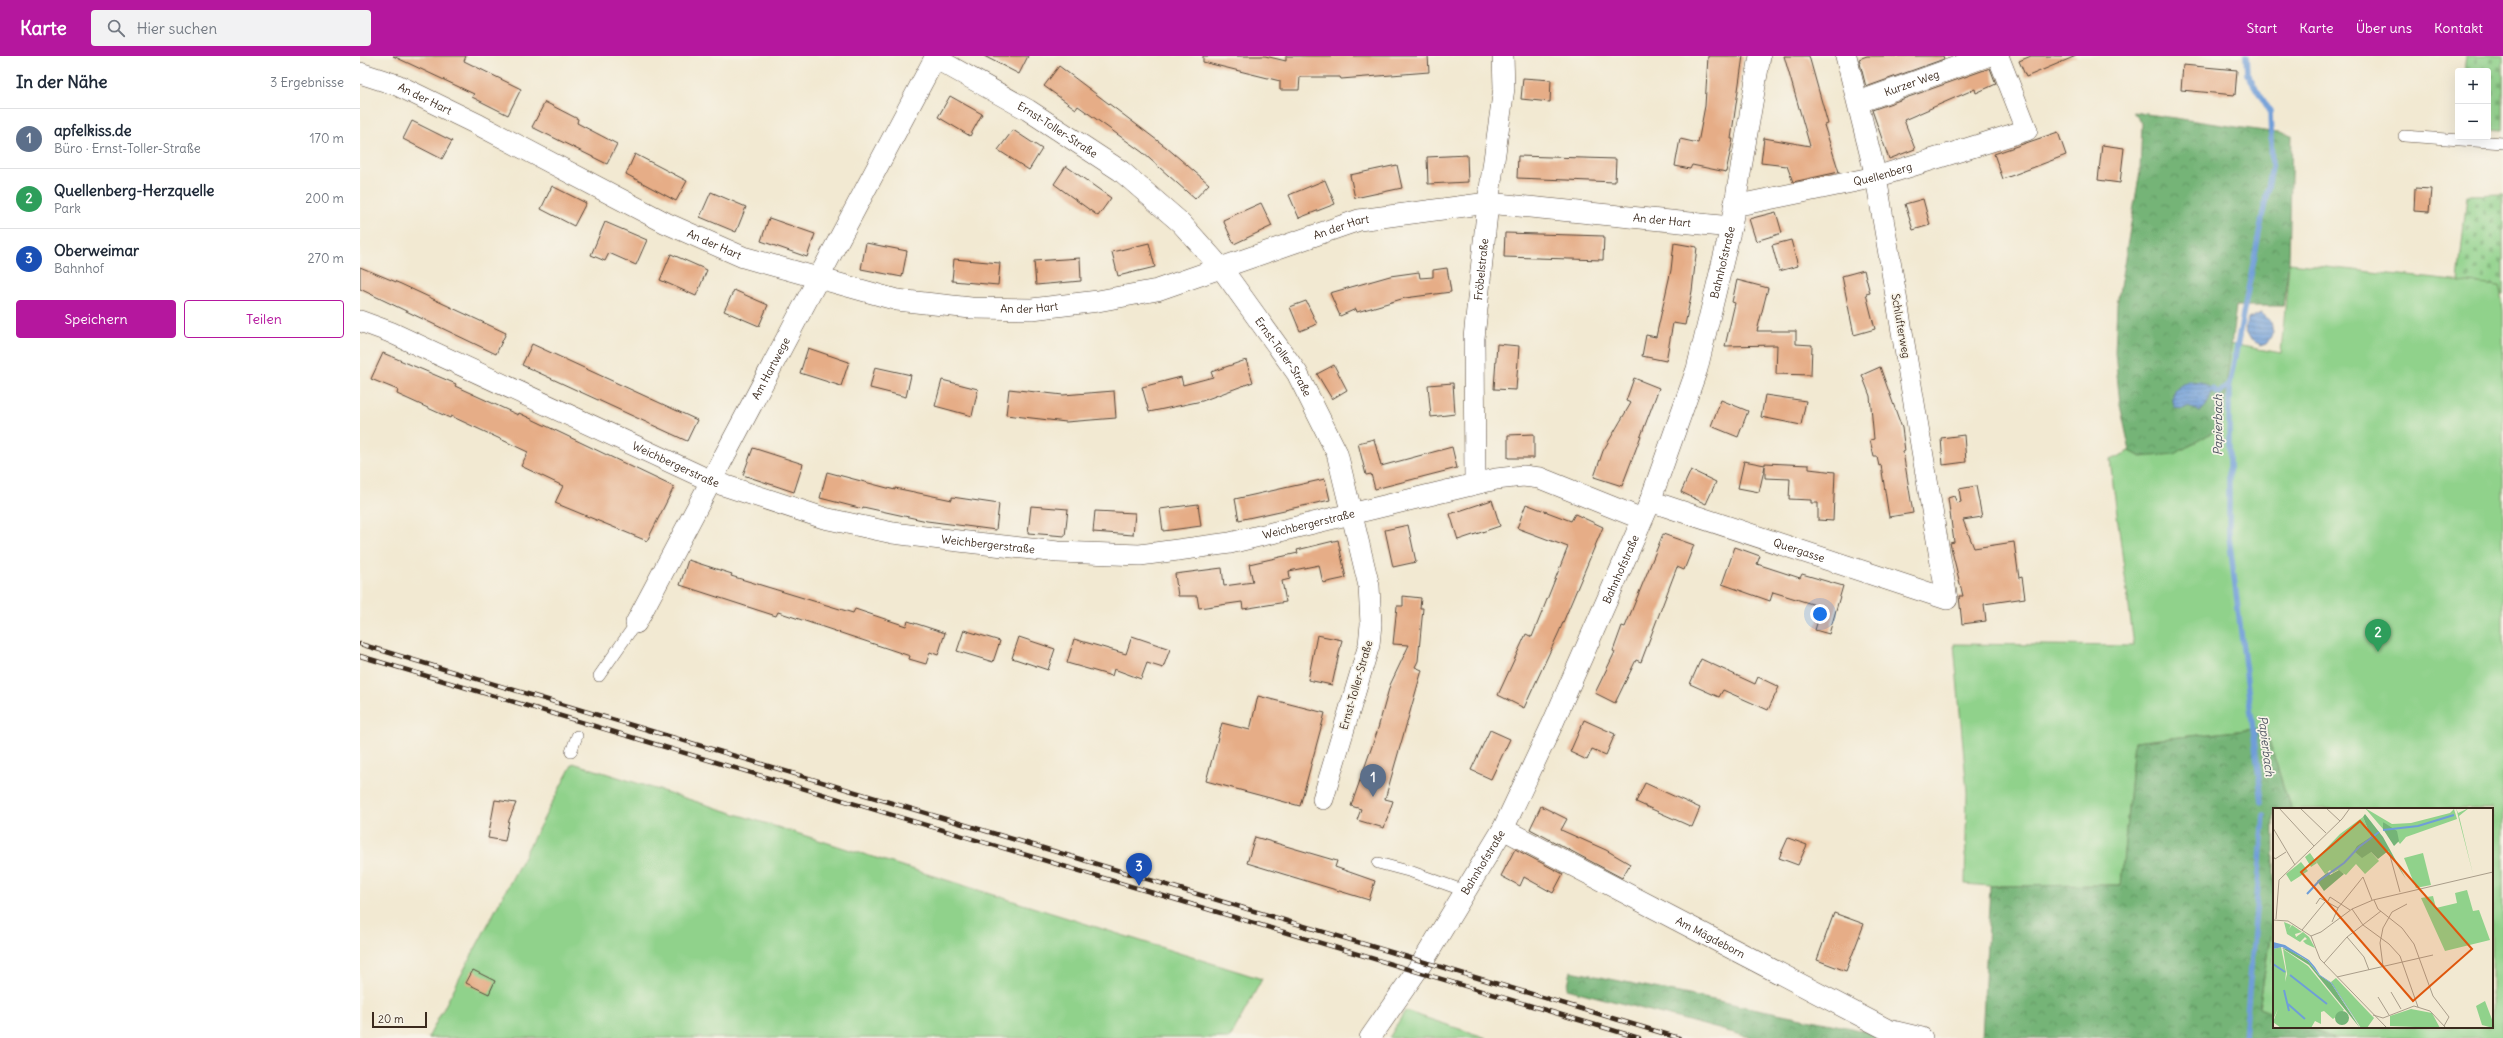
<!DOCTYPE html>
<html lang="de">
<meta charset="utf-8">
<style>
:root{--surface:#fff;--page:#f2f2f3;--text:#1f2937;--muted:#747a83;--line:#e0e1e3;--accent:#b5179e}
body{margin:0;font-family:Delius,sans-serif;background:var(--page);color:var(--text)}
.controls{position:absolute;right:12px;top:12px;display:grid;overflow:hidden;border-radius:4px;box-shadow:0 4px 16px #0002}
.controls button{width:36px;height:36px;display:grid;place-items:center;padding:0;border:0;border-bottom:1px solid var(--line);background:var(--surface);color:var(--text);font:20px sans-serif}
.scale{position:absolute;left:12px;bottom:10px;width:55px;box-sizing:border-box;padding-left:4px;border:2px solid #3b2a1e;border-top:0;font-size:11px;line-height:14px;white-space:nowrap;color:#3b2a1e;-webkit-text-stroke:3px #f7f3e8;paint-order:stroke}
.you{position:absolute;left:1460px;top:558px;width:14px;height:14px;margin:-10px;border:3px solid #fff;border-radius:50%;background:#1a73e8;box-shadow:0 0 0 6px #1a73e833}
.badge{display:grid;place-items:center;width:26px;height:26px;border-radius:50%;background:var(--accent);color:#fff;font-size:13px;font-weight:700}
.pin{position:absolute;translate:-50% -33px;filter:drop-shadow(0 1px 2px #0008)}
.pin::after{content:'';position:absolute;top:21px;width:14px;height:12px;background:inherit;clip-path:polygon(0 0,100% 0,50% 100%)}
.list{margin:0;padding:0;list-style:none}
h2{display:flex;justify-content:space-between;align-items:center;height:52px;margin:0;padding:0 16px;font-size:17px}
h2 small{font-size:13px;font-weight:400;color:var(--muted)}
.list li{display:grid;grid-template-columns:26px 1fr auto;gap:12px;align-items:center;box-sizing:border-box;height:60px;padding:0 16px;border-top:1px solid var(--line)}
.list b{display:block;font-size:15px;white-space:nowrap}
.list p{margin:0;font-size:13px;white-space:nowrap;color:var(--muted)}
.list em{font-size:13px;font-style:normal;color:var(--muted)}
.actions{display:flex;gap:8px;padding:12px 16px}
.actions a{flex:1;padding:9px 0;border:1px solid var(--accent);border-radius:4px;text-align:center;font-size:14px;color:var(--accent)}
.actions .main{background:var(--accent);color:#fff}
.icon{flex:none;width:22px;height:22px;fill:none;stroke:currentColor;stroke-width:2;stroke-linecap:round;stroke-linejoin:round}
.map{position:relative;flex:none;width:2143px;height:982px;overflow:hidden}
header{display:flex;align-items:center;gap:24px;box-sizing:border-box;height:56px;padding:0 20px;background:var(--accent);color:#fff}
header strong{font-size:19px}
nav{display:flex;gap:22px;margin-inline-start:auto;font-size:14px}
.search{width:280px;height:36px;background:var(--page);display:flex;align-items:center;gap:10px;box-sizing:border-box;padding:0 14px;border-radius:4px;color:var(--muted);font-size:15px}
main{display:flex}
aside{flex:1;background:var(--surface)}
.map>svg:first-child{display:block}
.green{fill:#90d28b;stroke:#667e54}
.forest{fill:url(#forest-crowns);stroke:#586f4a}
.cemetery{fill:url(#cemetery-stones);stroke:#667e54}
.water{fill:url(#water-rules);stroke:#55647b}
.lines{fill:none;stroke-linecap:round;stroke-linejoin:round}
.stream{stroke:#6f9ed8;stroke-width:5.5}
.building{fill:#e6ad87}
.lane-casing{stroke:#564739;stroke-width:12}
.street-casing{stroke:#564739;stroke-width:22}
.lane{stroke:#fff;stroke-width:11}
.street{stroke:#fff;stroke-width:21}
.rail-casing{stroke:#3b2a1e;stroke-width:4.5}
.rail{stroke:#f7f3e8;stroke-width:3;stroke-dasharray:9;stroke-linecap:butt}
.labels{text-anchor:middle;stroke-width:3.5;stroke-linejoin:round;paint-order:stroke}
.street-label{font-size:11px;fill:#3b2a1e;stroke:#f7f3e8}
.water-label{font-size:12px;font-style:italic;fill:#4d535f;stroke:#f7f3e8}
.inset-river{fill:none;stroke:#6f9ed8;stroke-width:2}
.inset-road{fill:none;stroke:#a99d8a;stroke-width:1}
.view{fill:#df570d;fill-opacity:0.15;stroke:#df570d;stroke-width:2}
.inset-edge{fill:none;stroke:#3b2a1e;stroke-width:2}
</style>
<header>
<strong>Karte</strong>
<div class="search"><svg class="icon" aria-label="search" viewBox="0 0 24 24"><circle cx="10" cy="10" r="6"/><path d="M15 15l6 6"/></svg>Hier suchen</div>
<nav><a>Start</a><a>Karte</a><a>Über uns</a><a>Kontakt</a></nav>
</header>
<main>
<aside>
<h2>In der Nähe<small>3 Ergebnisse</small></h2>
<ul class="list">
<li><span class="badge" style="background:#5c6f8a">1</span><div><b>apfelkiss.de</b><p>Büro · Ernst-Toller-Straße</p></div><em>170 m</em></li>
<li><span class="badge" style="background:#2e9e5b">2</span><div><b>Quellenberg-Herzquelle</b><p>Park</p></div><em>200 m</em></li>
<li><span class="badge" style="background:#1a4fb4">3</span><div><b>Oberweimar</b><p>Bahnhof</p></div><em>270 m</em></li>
</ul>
<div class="actions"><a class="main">Speichern</a><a>Teilen</a></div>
</aside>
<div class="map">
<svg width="2143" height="982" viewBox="0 0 2143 982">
<defs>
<pattern id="forest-crowns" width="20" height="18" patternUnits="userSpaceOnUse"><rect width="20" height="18" fill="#74b477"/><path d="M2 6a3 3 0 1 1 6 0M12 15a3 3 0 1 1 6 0" fill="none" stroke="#609361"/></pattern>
<pattern id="cemetery-stones" width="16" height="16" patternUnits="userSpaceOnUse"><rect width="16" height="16" fill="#90d28b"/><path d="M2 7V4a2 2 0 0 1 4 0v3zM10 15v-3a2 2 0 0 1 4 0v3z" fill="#7db478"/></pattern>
<pattern id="water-rules" width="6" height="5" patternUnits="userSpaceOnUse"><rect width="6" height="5" fill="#6f9ed8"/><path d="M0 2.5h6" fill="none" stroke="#5c81af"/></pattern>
</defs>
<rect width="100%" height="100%" fill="#f7f3e8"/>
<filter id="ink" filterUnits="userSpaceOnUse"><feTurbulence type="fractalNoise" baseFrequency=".025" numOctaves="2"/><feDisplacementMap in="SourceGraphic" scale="8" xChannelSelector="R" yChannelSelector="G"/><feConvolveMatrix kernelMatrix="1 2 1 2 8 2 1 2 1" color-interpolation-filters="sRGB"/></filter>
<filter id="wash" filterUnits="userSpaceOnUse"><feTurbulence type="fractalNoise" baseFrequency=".012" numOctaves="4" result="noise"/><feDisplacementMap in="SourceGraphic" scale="16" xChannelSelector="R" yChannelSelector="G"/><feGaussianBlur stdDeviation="0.9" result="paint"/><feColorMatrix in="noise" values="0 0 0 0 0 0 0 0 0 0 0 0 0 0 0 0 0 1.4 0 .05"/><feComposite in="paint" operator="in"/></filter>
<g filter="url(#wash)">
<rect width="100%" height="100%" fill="#f2e9d2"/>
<!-- green -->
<path class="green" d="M1929,207l211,23 3,25v727h-169l-27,-11h185v-218h-202l-25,-81 -131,14 -13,143 -131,1 -25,-2 2,-92 -13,-148 180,2 -24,-186 20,-9 11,6 86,-95 3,-18 51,9z
M213,707l689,216 -32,59h-161l-10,-5 -3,5h-628z
M1914,856v102l-15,-6z
M1045,955l73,24 8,3h-97z"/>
<!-- forest -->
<path class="forest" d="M1773,56l159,23 -3,128 -6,43h-47l-14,113 -7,12 -40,23 -34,3 -11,-6 -10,-46 -5,-52 2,-49 23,-133 2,-48z
M1905,672l25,79v2h-16v103l-15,96 15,6v13h33l27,11h-352l8,-152 131,-1 13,-143z
M1211,915l329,67h-147l-186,-49z"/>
<!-- cemetery -->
<path class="cemetery" d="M2106,0h37v74l-15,-1v-58h-24z
M2143,138v100h-2l-2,-8 -41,-4 9,-87z"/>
<!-- water -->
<path class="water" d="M1901,257l10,8 2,12 -6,10 -6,2 -10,-5 -6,-11 3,-10z
M1829,325l12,1 11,7c-2,9 -4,18 -13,23l-10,-6 -7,3 -7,-1c-6,-13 1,-22 14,-27z"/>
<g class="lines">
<!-- stream -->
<path class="stream" d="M1886,0l1,18 23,37 2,56 -43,220v149l33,266
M1852,333l7,4 11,-9
M1885,982l19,-223"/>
</g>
<g id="blocks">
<!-- building -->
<path class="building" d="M33,0h73l-2,5 57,28 -13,26 -36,-18 2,-3z
M624,0h44l-9,18z
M843,0h62l21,5v-5h142l1,16 -88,7 -1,-2h-40l-1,13h-19v-9l-77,-19z
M1348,0h35l-12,83h2l-7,33 -34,-7 -2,4 -15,-3 5,-27 18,4 7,-37z
M1424,0h25l19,68 -4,1 15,47 -46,10 -6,-16 -26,-3 3,-25 46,8z
M1507,0h76l1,3 -78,28 -7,-28z
M1671,0h45l-50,21 -7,-16z
M1823,9l54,5 -2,25 -54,-5z
M699,10l107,81 43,37 -14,15 -53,-47 -64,-46 -2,3 -32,-23z
M1630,12l6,16 -20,9 -1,-4 -71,31 11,29 -26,10 -17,-49z
M1163,22l28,2 -1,22 -29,-3z
M590,40l32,18 -12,22 -32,-19z
M185,46l33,17 -1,4 40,21 -10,20 -75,-37z
M52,65l40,20 -10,18 -39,-20z
M653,74l29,19 -13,21 -31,-20z
M1698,76l8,23 -63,24 -9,-25z
M1742,89l22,3 -4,35 -22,-3z
M275,98l52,27 -11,20 -50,-27z
M1107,99l1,27 -40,2 -1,-27z
M1158,100l98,3 -1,23 -98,-4z
M1037,109l5,23 -47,10 -5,-23z
M706,110l45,32 -13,18 -44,-32z
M965,124l10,24 -36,14 -10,-23z
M192,130l34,17 -12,23 -33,-17z
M2055,132l16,1 -2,23 -15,-1z
M351,136l35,15 -10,25 -36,-15z
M1563,143l7,26 -17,5 -8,-26z
M901,147l11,23 -38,18 -11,-24z
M1416,156l6,21 -26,8 -7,-22z
M409,162l46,16 -8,23 -46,-16z
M245,166l42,18 -11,25 -27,-12 -4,8 -14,-6z
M1145,177l99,3 -1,24 -99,-3z
M1431,184l7,26 -19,5 -7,-26z
M506,187l41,8 -5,26 -41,-8z
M789,187l6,24 -37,9 -6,-24z
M1314,187l23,4 -5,44 -7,34 -12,-2 -7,38 -24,-5 4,-21 10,2 15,-67z
M311,198l36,16 -11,26 -36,-16z
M720,202l1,23 -45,4 -2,-24z
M594,203l46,4 -2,22 -46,-4z
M0,211l41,17 105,49 -10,21 -136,-65z
M1087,212l4,24 -46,6 -48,14 -1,-3 -16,7 -10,-23 60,-17 29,-4 1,6 13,-1v-7z
M1504,214l6,23 -4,1 9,35 -21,6 -12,-59z
M1377,224l31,8 -11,43h39v13l16,1 -1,30 -35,-1 1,-29 -52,1 10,-43 -3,-1z
M374,234l34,15 -9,21 -35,-15z
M946,245l11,23 -17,7 -10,-24z
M172,288l165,76 -10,21 -165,-76z
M1137,288l22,2 -3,44 -22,-1z
M448,292l41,14 -8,24 -41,-13z
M23,297l45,19 28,12 -1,2 63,29 1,-2 155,74 -27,54 -92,-38 8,-17 -42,-20 7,-14 -77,-36 -1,2 -53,-24 1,-4 -27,-11z
M886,304l7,22 -51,19 -53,11 -7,-25 39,-10 2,8 30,-8 -2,-5z
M974,309l13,25 -15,9 -15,-25z
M515,311l36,8 -5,22 -36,-9z
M1520,311l22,61 3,23 -2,1 10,61 -24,4 -8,-52 -2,1 -2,-9h-3l-4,-17 4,-1 -4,-43 -8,-21z
M1274,322l25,10 -37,98 -28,-9 9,-26 28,-48 -5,-2z
M582,324l36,9 -6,27 -37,-10z
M1093,327l2,31 -24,3 -3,-32z
M649,333l54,6 51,-4 2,27 -50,4 -60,-7z
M1405,339l41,6 -5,24 -40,-8z
M1361,344l27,11 -10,26 -27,-11z
M1174,378v24h-26v-23z
M1604,379l2,27 -23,3 -2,-27z
M1014,383l7,27 71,-19 5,21 -82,21 -4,-15 -5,1 -8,-32z
M393,392l50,16 -9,28 -51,-17z
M1384,405l21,4v-2l44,2v4l26,3 -2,49 -15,-1v-17h-7v-3l-22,-1 1,-20 -25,-1v-12l-6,26 -21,-4z
M1331,414l25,12 -10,22 -25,-12z
M467,416l68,18v-2l57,12v-3l47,7 -3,26 -69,-9 -64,-14v2l-43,-11z
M965,423l5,21 -91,20 -4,-21z
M1616,430l6,31 -19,3 11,28 40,-6 5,36 3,-1 3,21 -41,6 2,17 -24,3 -3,-28h4l-13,-53 4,-1 -6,-44 6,-2 3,7 4,-1 -2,-13z
M1132,444l8,26 -42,14 -8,-26z
M838,448l3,22 -38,5 -3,-22z
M1166,448l45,17 4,-7 28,13 -44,105 -35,76 -26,-13 28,-61 6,3 36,-90 -51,-19z
M671,450l37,3 -3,27 -37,-3z
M735,455l40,2 -2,22 -40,-3z
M1048,469l8,37 -23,5 -8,-37z
M1303,478l31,11 -10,25 -7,-3 -36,95 -5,-2 -21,43 -20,-10 20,-41 -2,-1 9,-25 3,1z
M978,484l8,38 -23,5 -4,-18 -30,6 1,8 -8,2 4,21 -43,7 -1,-7 -43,6 -2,-12h-19l-3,-22 47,-6 2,18 29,-4 -4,-18 49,-11 -1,-3z
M1375,491l25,9 -3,8 43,14 2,-4 41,12 -14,48 -14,-4 7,-23 -49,-15 -3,9 -48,-17z
M328,504l44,14 -1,2 122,37 2,-4 51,17 2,-5 37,12 -7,22 -8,-3 -4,12 -17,-5 1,-3 -132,-44 -2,4 -96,-31z
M1043,540l18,2 -1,10h3l-5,53 -3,6 7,3 -37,129 8,2 -9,27 -27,-8 4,-11 -10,-3 26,-74 13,-47 19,-40 -16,-1 4,-38h6z
M604,574l36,11 -7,21 -36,-11z
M957,579l25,5 -10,45 -24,-5z
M772,580l38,13 -7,19 -16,-5 -6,16 -27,-10 -2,7 -45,-13 7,-24 52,15z
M659,581l36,12 -7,21 -36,-12z
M1341,603l54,25 3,-7 21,10 -11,23 -45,-20 -4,7 -29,-13z
M898,640l67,17 -25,93 -94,-25 16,-58 28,7z
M1224,664l31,14 -9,21 -14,-6 -5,11 -17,-8z
M1130,674l20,9 -19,40 -20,-9z
M1285,727l55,25 -8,19 -56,-25z
M135,744l21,3 -7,17 -4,21 -17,-3z
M1181,750l26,13 -6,11 45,20 24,14 -8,14 -92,-49z
M895,781l82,24 -2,6 40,14 -6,19 -122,-37z
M1428,782l19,7 -9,20 -19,-7z
M1155,793l48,25 -10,19 -29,-16 -4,9 -19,-10z
M1474,857l30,11 -18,47 -29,-11z
M113,914l22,11 -6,13 -23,-11z"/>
</g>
</g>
<g filter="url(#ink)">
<use href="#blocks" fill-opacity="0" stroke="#564739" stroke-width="1"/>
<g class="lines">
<!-- lane casing -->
<g class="lane-casing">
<path id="lane" d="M2044,80l99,7
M239,620l37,-53
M211,696l6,-16
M1018,807l34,9 53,19"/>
</g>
<!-- street casing -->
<g class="street-casing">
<g id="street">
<path id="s1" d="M575,2l93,52 93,61 60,52 41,46 75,104 40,80 32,133 2,38 -2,21 -46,154"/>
<path id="s2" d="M0,17l37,12 82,40 187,98 77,34 154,43 74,8 61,1 66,-8 59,-11 202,-70 129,-17 243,24"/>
<path id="s3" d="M1499,46l128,-46"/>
<path id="s4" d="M1374,150l142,-29 151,-47 -29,-74"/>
<path id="s5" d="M0,265l30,11 321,149 113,37 69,15 48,6 117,13 82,3 90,-12 266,-64 27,-3 17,2 102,41"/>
<path id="s6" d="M1115,427l-1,-145 14,-135 16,-115 -1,-32"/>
<path id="s7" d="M1290,445l297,98 -71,-422 -30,-121"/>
<path id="s8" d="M276,567l300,-567"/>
<path id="s9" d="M1143,773l385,201 34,8"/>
<path id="s10" d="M1010,982l52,-75 81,-134 49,-104 96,-218 49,-138 34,-142 29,-171"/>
</g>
</g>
<!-- lane -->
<use href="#lane" class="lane"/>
<!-- street -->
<use href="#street" class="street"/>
<!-- rail casing -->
<g class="rail-casing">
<path id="rail" d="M0,588l1319,394
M0,600l1279,382"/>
</g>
<!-- rail -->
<use href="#rail" class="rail"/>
</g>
</g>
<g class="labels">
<!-- street labels -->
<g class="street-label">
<text dy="4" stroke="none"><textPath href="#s3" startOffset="56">Kurzer Weg</textPath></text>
<text dy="4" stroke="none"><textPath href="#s2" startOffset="70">An der Hart</textPath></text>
<text dy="4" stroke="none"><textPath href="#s1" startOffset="142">Ernst-Toller-Straße</textPath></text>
<text dy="4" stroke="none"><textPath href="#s4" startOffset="152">Quellenberg</textPath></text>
<text dy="4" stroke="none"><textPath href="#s2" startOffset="1366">An der Hart</textPath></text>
<text dy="4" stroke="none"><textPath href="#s2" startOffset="1042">An der Hart</textPath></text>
<text dy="4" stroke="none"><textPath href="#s2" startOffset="394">An der Hart</textPath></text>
<text dy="4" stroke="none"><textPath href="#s10" startOffset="857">Bahnhofstraße</textPath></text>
<text dy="4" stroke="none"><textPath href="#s6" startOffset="214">Fröbelstraße</textPath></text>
<text dy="4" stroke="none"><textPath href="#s2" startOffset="718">An der Hart</textPath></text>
<text transform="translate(1541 270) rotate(80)" y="4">Schlufterweg</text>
<text dy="4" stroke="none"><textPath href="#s1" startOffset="466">Ernst-Toller-Straße</textPath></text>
<text dy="4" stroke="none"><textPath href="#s8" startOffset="288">Am Hartwege</textPath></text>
<text dy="4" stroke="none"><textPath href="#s5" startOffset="347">Weichbergerstraße</textPath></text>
<text dy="4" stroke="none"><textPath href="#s5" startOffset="995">Weichbergerstraße</textPath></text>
<text dy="4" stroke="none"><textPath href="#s5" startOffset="671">Weichbergerstraße</textPath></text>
<text dy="4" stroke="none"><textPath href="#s7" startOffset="157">Quergasse</textPath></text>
<text dy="4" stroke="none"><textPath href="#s10" startOffset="533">Bahnhofstraße</textPath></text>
<text transform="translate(996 629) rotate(-74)" y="4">Ernst-Toller-Straße</text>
<text dy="4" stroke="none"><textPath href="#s10" startOffset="209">Bahnhofstraße</textPath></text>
<text dy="4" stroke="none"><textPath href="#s9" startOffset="234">Am Mägdeborn</textPath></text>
</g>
<!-- water labels -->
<g class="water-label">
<text transform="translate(1858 369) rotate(-90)" y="4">Papierbach</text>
<text transform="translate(1906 690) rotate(83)" y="4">Papierbach</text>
</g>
</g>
<!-- overview -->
<g transform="translate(1913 752)">
<rect width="220" height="220" fill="#f2e9d2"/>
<path d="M92,0l27,16 19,-1 39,-10 4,-4 3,10 -51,18 -6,7 -17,-22v7zM183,0l2,5 11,-5 -10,8 14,58zM90,9l8,20v15l8,9 -14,13 -9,-10 -10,11 -8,-5 -5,3 -3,-3 -5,4 -10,-14 25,-26zM150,45l8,32 -15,3 -12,-30zM194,82l6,21 6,-1 11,30 -45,11 -24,-53 12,-2 3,12 21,-5 -2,-10zM11,114l7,3 -2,4 3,-4 10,7 -7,2 1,3 7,-5 6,5 6,11 -9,-4 -3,-3 4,-2 -2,-2 -5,5 -13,-8zM8,139l5,25 -1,10 2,-8 -4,-25 25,17 36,44 -11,9 -9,-8 -3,1v12l-6,-3 -4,7h-30l-8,-6 5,-13 -5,11v-71zM63,170l38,40 -7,10h-6l-22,-34 -8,-12zM212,193l8,21v6l-11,-3 -6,-19zM138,201l21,4 8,15 -50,-2v-10z" fill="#90d28b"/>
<path d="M92,6l18,23 23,42 -18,-28 -10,8 -7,-7 -9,6 -8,-7 3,-5 14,-9 -8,-20zM110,14l14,9 2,10 -5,5 -11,-17zM66,62l5,4 -20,17 -7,-10 11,-9 2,3zM9,140l6,1 20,12 11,14 12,8 29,45 -51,-63zM62 210a7 7 0 1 1 14 0a7 7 0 1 1-14 0Z" fill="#74b477"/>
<path d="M37,45l7,10 -6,4 -6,-10zM28,54l7,9 -17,11 -5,-8z" fill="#90d28b"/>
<path d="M0,134l12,3 24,15 6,7 5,8 12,8 29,45 -30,-45 -11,-7 -12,-15 -8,-5 -18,-9 -9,2z" fill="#6f9ed8"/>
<path class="inset-river" d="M110,22l35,-4 36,-11M86,39l20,-15M34,86l13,-14 24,-17 15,-16M0,156l12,8M17,167l37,29M11,182l5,21M15,196l17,15"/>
<path class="inset-road" d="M6,0l35,38M27,0l26,25M53,0l14,13M0,20l22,37M116,44l11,40M0,48l2,3 11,-7M101,92l4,9 24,19 12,16 19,52 16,21 -5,9M54,95l3,-6 20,13M43,96l4,-6 18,10M79,101l11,16 26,19 11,12 18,51M3,111l3,-39 63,-61 8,-11M0,112l15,1 23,15 9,23 67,69M59,114l6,-14 25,-31 9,23M29,122l23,-28M38,128l10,-4 31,-23 21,-9 120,-28M74,129l17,20 5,13M51,155l23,-26 34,-26M110,158l-3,-23 3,-15 9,-16 15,-8M64,169l96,-22M118,184l10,17M105,189l11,18M100,207l10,3 31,-12 16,5 16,17"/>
<path class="view" d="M87,13l112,128 -59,52 -112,-129z"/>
<rect width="220" height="220" class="inset-edge"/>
</g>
</svg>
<div class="controls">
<button>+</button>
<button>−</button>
</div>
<div class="scale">20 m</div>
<div class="you"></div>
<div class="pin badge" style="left:1013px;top:741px;background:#5c6f8a">1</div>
<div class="pin badge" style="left:2018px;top:596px;background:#2e9e5b">2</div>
<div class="pin badge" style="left:779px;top:830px;background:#1a4fb4">3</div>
</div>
</main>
